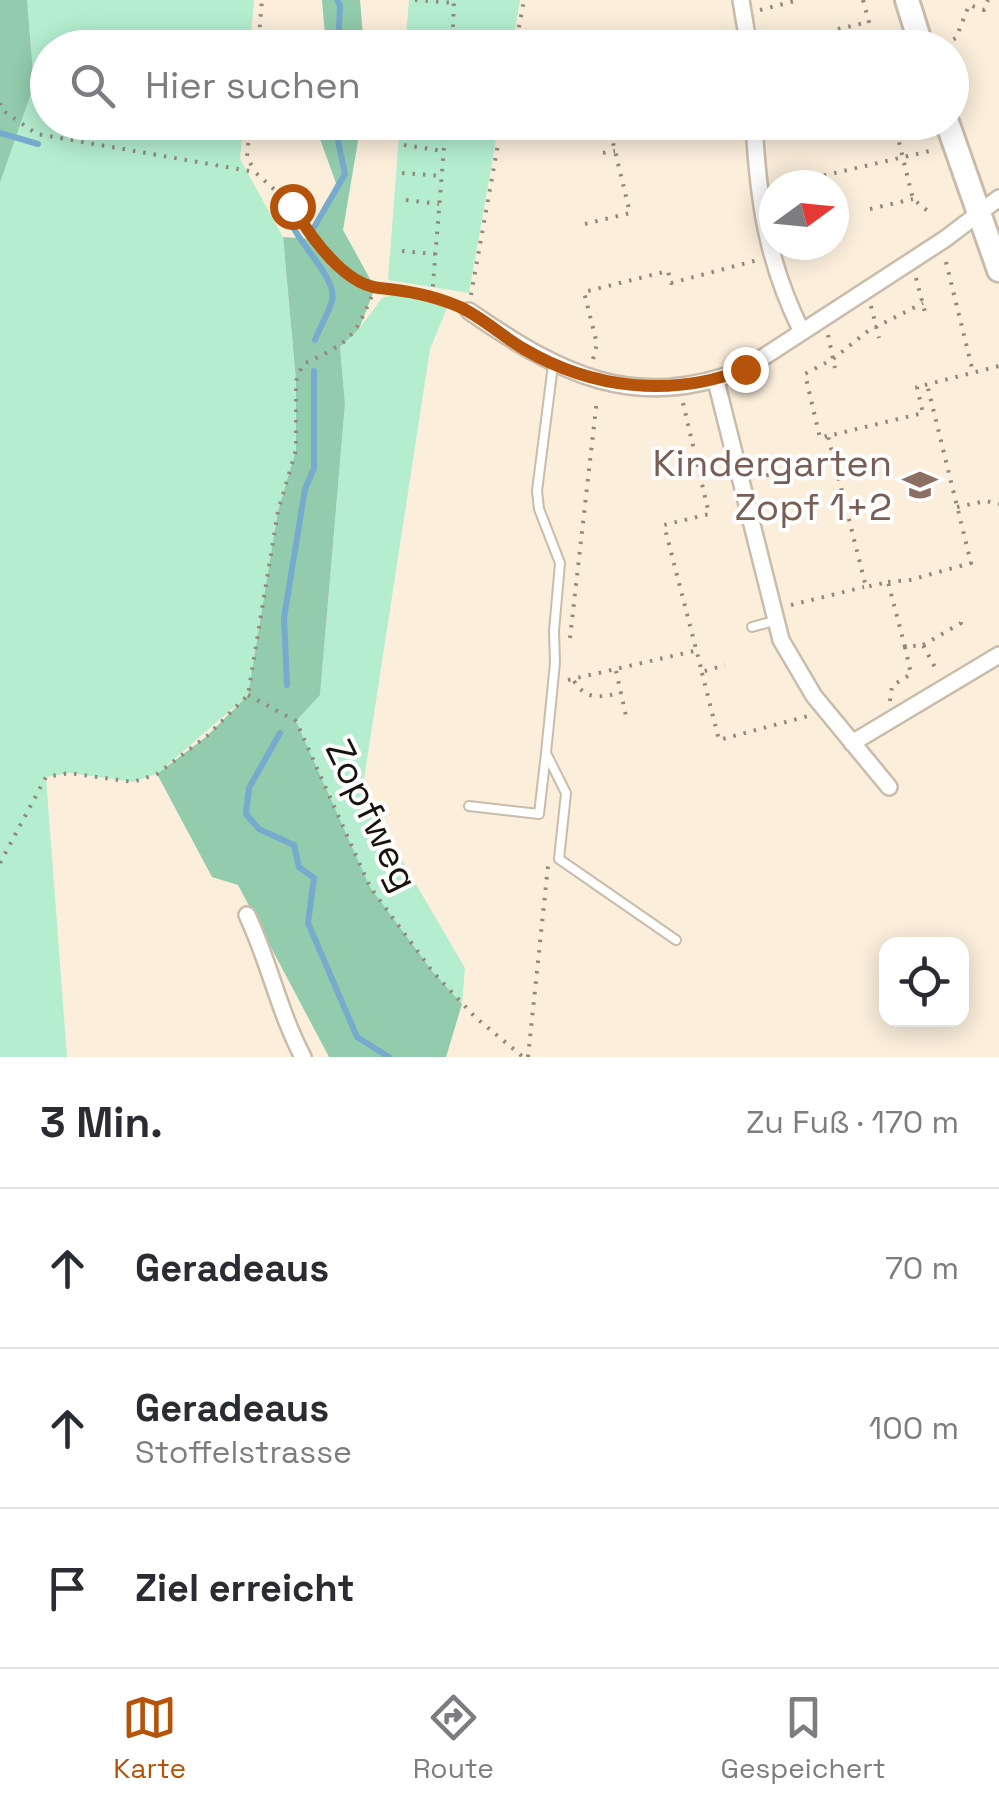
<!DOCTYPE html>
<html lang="de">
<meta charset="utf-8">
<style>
:root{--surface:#fff;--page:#f7f7f7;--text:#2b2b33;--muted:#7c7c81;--line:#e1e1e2;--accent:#b45309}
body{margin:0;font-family:"Space Grotesk",sans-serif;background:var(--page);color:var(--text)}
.controls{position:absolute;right:30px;bottom:30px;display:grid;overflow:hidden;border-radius:20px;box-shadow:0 5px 25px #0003}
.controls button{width:90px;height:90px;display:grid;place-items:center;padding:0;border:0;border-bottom:2px solid var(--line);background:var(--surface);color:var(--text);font:50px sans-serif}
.compass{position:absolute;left:759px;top:170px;width:90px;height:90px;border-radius:50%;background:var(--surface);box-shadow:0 5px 25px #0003;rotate:75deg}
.stop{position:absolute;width:30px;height:30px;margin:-22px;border:8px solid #b45309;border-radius:50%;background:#fff}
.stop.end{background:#b45309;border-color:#fff;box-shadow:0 2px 10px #0008}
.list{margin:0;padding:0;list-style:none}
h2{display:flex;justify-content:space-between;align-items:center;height:130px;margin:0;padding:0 40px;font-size:42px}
h2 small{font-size:32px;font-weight:400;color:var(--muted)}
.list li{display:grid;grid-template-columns:65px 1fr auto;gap:30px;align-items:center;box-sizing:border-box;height:160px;padding:0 40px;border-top:2px solid var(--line)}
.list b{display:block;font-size:38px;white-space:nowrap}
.list p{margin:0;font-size:32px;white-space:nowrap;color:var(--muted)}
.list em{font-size:32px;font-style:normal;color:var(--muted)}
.icon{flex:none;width:55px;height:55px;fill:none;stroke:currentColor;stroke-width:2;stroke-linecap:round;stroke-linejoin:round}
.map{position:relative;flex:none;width:999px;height:1057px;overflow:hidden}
.search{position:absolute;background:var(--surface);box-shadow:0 5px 25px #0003;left:30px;right:30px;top:30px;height:110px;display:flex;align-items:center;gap:25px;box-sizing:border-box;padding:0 35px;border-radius:55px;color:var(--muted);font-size:38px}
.sheet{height:610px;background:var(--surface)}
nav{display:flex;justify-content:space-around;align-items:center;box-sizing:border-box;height:140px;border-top:2px solid var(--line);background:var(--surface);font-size:28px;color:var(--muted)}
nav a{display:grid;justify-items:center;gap:5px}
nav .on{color:var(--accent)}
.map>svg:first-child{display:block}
.green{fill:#b4eecf}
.forest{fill:#92ccad}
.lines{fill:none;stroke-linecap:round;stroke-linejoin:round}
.stream{stroke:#77abcd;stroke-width:6}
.lane-casing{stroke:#c9bcaa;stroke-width:12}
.street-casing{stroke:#c9bcaa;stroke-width:20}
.secondary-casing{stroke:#c9bcaa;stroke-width:28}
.path{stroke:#92897c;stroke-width:4;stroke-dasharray:2.5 8;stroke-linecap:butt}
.lane{stroke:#fff;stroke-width:8}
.street{stroke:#fff;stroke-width:15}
.secondary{stroke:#fff;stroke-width:22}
.route{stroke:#b45309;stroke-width:12}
.labels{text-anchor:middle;stroke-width:8;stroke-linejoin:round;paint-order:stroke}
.education-label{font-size:38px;fill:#785e54;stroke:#fff;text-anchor:end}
.street-label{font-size:38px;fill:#18140d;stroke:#fff}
</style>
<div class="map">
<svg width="999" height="1057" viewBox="0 0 999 1057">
<rect width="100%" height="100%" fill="#fbeedb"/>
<!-- green -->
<path class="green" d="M27,0h227l-4,47 -202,1v74l195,1 -3,36 43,78 13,146v67l-18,61 -30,184 -91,79 -24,8 -64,-9 -23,4 21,280h-67v-874l34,-98z
M409,0h111l-8,47h-107z
M400,123h99l-30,170 -81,-13z
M398,293l49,15 -17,41 -68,443 103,176 -3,36 -29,-32 -63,-85 -74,-166 24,-26 25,-291 -5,-57 19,-18 23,-31z"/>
<!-- forest -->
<path class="forest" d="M0,0h27l7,85 -34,98z
M322,0h38l4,47h-38z
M318,123h43l-18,107 32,58 -16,41 -19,18 5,57 -25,291 -24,26 74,166 63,85 29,32 -16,53h-117l-91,-172 -26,-8 -55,-103 50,-38 41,-41 30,-184 18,-61v-69l-13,-144 29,2 24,-56 -19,-52z"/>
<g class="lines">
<!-- stream -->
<path class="stream" d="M337,0l3,6 -2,42
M0,133l38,11
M291,223c10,23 47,57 41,78 -4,13 -12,26 -17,39
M313,229l32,-55 -11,-52
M287,685l-3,-67 21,-129 9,-21v-97
M280,733l-31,55 -3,26 13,15 35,16 5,22 15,11 -6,45 49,114 32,20"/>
<!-- lane casing -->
<g class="lane-casing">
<path id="lane" d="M553,365l-16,126 2,18 21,54 -6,68 1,32 -9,90 20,40 -7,66 117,81
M752,627l22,-6
M469,806l70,8 7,-61"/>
</g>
<!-- street casing -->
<g class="street-casing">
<path id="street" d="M741,0l8,48
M754,122c4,78 13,140 48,210
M469,311c91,63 165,102 276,58l200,-130 54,-41
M716,381l65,259 33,56 75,91
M852,743l147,-88
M247,915c22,46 32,97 56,142"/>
</g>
<!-- secondary casing -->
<g class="secondary-casing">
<path id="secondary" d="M907,0l15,48
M947,122l52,148"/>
</g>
<!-- path -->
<path class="path" d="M415,0l39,3
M863,0l13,48
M760,10l39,-10
M838,29l31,-7
M944,44l12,-6 13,-33 15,5 4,-10
M258,48l4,-48
M452,48l2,-48
M515,48l9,-48
M0,103l2,7 35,24 218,38 37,34 20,33 33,32 30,17 38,3 39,13
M250,122l-3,35 8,15
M434,122l12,2
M894,122l19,77 16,13
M404,145l39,6
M603,153l12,-2
M402,173l39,3
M783,185l151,-35
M406,200l33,4
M870,209l43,-10
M585,224l45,-11 -22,-91
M402,251l33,3
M946,262l27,110
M916,278l10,38
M471,295l31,-173
M432,297l14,-175
M871,306l8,32
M828,335l7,33
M593,359l4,-15 -13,-52 84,-21 3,12 87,-23
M683,403l26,111 -45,11 38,147 23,-7
M827,436l-7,2 -15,-64 28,-15 35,-28 55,-28
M756,478l78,-19
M957,507l29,-6 13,3
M888,582l22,-2 61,-17 -44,-179
M791,605l73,-18
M570,638l27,-239
M923,645l38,-22 -1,-4
M905,647l-17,-65 -22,5 -38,-151 95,-23 -6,-26 82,-21
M616,671l10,45
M702,673l17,67 89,-24
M568,680l126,-29
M574,681c13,20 26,16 47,12
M248,695l48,26 74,166 63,85 42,45 48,40
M890,701l2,-15 19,-12 -6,-27 18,-2 15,28
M0,863l46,-86 23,-4 64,9 24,-8 50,-38 41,-41 30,-184 18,-61v-69l7,-17c49,-22 52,-27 72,-76
M528,1057l20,-191"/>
<!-- lane -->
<use href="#lane" class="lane"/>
<!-- street -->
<use href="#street" class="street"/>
<!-- secondary -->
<use href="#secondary" class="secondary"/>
</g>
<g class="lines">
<!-- route -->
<path class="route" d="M292,206c17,28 50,78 87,82 29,3 53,7 81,19 23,11 42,29 64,42 68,40 148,49 221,20"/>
</g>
<!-- icons -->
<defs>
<g id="school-bare" transform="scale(2.7)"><path d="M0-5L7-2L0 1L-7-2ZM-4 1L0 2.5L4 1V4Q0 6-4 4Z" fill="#8d6e63" stroke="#fff" stroke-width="2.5" paint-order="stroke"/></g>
</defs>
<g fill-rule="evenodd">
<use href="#school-bare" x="920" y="485"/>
</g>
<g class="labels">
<!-- education labels -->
<g class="education-label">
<text x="892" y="476">Kindergarten<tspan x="892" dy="44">Zopf 1+2</tspan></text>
</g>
<!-- street labels -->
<g class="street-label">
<text transform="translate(372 815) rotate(64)" y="13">Zopfweg</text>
</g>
</g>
</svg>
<div class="controls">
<button><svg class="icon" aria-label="locate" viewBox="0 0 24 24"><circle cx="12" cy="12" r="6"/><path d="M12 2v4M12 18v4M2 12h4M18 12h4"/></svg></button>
</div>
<svg class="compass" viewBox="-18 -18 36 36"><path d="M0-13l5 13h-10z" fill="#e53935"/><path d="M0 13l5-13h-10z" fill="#7c7c81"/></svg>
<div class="stop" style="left:292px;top:206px"></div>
<div class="stop end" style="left:745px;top:369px"></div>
<div class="search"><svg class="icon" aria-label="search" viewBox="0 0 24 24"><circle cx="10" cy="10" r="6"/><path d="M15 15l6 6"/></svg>Hier suchen</div>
</div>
<section class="sheet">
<h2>3 Min.<small>Zu Fuß · 170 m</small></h2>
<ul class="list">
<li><svg class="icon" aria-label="ahead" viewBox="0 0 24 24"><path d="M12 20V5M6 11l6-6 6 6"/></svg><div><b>Geradeaus</b></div><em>70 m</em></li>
<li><svg class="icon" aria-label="ahead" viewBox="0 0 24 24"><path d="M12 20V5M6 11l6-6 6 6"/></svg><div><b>Geradeaus</b><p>Stoffelstrasse</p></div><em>100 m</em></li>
<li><svg class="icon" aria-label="arrive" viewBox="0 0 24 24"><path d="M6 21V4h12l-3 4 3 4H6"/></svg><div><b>Ziel erreicht</b></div></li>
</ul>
</section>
<nav>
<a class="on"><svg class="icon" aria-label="map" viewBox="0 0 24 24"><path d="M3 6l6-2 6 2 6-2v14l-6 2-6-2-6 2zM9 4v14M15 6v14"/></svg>Karte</a>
<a><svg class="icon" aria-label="directions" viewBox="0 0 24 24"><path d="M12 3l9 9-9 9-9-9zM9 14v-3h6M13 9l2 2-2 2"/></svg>Route</a>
<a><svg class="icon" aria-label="saved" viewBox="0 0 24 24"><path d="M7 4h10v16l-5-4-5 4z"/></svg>Gespeichert</a>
</nav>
